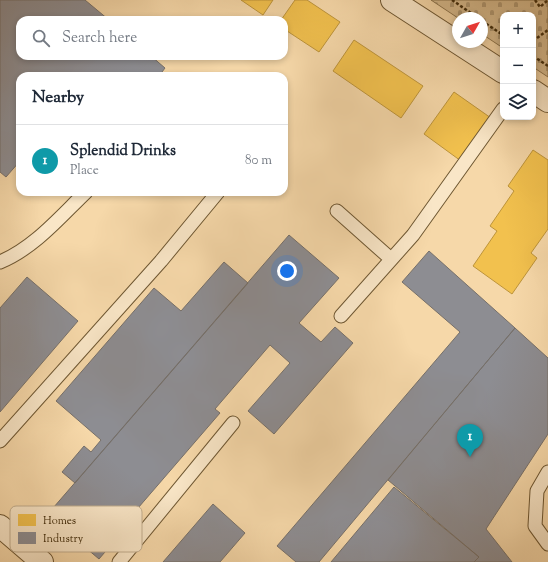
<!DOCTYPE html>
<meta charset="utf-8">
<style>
:root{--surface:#fff;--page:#f6f6f7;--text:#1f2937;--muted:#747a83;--line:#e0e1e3;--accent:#111827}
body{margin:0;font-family:"Sorts Mill Goudy",serif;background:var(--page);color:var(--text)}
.controls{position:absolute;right:12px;top:12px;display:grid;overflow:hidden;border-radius:8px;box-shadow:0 2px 6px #0003}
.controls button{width:36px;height:36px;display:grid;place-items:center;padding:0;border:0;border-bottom:1px solid var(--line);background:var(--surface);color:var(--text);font:20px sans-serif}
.compass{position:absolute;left:452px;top:12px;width:36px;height:36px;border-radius:50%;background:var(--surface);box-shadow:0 2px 6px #0003;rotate:51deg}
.you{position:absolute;left:287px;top:271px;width:14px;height:14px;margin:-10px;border:3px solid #fff;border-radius:50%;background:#1a73e8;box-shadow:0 0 0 6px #1a73e833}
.badge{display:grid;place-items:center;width:26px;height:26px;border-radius:50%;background:var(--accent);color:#fff;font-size:13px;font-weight:700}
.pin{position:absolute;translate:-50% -33px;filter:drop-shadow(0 1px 2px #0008)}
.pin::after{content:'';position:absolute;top:21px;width:14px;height:12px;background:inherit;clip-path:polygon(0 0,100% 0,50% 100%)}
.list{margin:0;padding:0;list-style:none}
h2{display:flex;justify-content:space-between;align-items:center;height:52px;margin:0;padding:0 16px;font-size:17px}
h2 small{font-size:13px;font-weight:400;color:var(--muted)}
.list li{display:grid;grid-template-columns:26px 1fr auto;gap:12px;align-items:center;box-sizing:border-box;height:72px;padding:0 16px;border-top:1px solid var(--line)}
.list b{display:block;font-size:15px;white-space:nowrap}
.list p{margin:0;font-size:13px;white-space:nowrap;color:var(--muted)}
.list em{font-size:13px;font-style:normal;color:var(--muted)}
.icon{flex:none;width:22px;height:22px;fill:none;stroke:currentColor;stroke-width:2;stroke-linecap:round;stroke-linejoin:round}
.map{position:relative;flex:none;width:548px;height:562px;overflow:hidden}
.search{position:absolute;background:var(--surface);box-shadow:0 2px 6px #0003;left:16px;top:16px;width:272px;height:44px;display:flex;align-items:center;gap:10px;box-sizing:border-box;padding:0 14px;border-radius:12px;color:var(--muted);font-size:15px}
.panel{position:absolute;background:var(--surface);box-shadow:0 2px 6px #0003;left:16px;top:72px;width:272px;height:124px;border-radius:12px}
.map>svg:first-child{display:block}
.cemetery{fill:url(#cemetery-stones);stroke:#8c744c}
.homes{fill:#f2c14e;stroke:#bd943a}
.industry{fill:#8d8d92;stroke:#76706a}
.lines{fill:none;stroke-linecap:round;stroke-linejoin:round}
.lane-casing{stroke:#6e5732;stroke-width:15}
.street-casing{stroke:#6e5732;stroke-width:24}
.path{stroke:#412c0b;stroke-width:2.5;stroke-dasharray:3 2;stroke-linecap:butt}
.lane{stroke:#f9e6c7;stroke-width:13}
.street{stroke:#f9e6c7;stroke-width:22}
.key{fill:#f9e6c7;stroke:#c2ae8f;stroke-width:1}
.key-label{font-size:11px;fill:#412c0b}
</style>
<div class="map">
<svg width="548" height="562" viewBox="0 0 548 562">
<defs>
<pattern id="cemetery-stones" width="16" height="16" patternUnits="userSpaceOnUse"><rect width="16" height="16" fill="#d7bb8e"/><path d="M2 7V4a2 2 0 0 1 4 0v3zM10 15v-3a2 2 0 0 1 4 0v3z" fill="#b09872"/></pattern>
</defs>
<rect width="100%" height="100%" fill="#f6d8a9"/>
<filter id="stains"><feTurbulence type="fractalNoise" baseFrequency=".005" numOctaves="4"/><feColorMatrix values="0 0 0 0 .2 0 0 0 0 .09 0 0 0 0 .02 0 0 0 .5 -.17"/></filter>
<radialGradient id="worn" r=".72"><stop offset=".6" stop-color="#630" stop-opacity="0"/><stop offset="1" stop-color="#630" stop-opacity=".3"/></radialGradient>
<!-- cemetery -->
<path class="cemetery" d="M431,0h117v77l-15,-10v-52h-30v33l-21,-14v-16h-24z"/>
<!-- homes -->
<path class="homes" d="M241,0h32l-10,15z
M295,0h12l33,22 -21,30 -35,-23v-9h-3z
M354,40l69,46 -22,32 -68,-47z
M454,92l37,26 -30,43 -37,-27z
M533,150l15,10v69l-17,24 6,5 -25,36 -39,-28 24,-35 -7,-5 24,-35 -6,-5z"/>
<!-- industry -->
<path class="industry" d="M0,0h85l24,20h-89v36h131l14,12 -6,8h-139v85l-14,16 -6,-5z
M289,235l50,43 -40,45 22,19 14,-15 18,16 -79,91 -26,-23 42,-48 -20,-18 -55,64 5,4 -88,102 3,2 -36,42 -52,-44z
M429,251l86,77 -196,234h-23l-19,-16 183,-214 -58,-50z
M224,262l24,21 -173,200 -13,-11 22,-26 7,6 10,-12 -45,-39 98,-113 27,23z
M27,277l51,44 -78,91v-104z
M515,328l33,30v76l-62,95 26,33h-38l5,-5 -91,-77z
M394,487l85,70 -5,5h-143z
M213,504l32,29 -25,29h-57z"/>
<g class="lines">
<!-- lane casing -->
<g class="lane-casing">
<path id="lane" d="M337,211l54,48
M0,262c34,-14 60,-45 86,-70
M341,316l72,-81 90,-126
M0,441l161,-180 57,-69
M548,472l-11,19 -2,35 13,18
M119,562l114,-139"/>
</g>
<!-- street casing -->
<g class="street-casing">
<path id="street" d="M392,0l111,72
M533,91l15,10
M0,526l42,36"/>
</g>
<!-- path -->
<path class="path" d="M452,0l26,18
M535,0l5,7 8,-7
M482,21l21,14
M533,41l15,-11
M533,56l15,10"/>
<!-- lane -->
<use href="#lane" class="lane"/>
<!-- street -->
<use href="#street" class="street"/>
</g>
<!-- legend -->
<rect x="10" y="506" width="132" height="46" rx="6" class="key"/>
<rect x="18" y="514" width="18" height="12" fill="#f2c14e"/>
<rect x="18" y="532" width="18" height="12" fill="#8d8d92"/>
<g class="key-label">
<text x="43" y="524">Homes</text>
<text x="43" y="542">Industry</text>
</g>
<rect width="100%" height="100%" filter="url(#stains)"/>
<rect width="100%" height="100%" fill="url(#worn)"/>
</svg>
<div class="controls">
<button>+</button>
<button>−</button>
<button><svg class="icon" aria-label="layers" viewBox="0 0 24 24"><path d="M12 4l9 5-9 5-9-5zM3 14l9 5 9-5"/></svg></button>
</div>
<svg class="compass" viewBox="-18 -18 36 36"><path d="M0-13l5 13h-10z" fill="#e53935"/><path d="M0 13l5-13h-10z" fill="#747a83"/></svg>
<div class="you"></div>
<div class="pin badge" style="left:470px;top:457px;background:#0f9aa8">1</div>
<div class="search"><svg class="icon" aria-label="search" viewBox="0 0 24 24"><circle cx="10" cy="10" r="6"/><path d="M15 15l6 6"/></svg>Search here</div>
<section class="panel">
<h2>Nearby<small></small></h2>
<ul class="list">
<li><span class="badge" style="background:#0f9aa8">1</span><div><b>Splendid Drinks</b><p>Place</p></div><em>80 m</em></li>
</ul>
</section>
</div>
